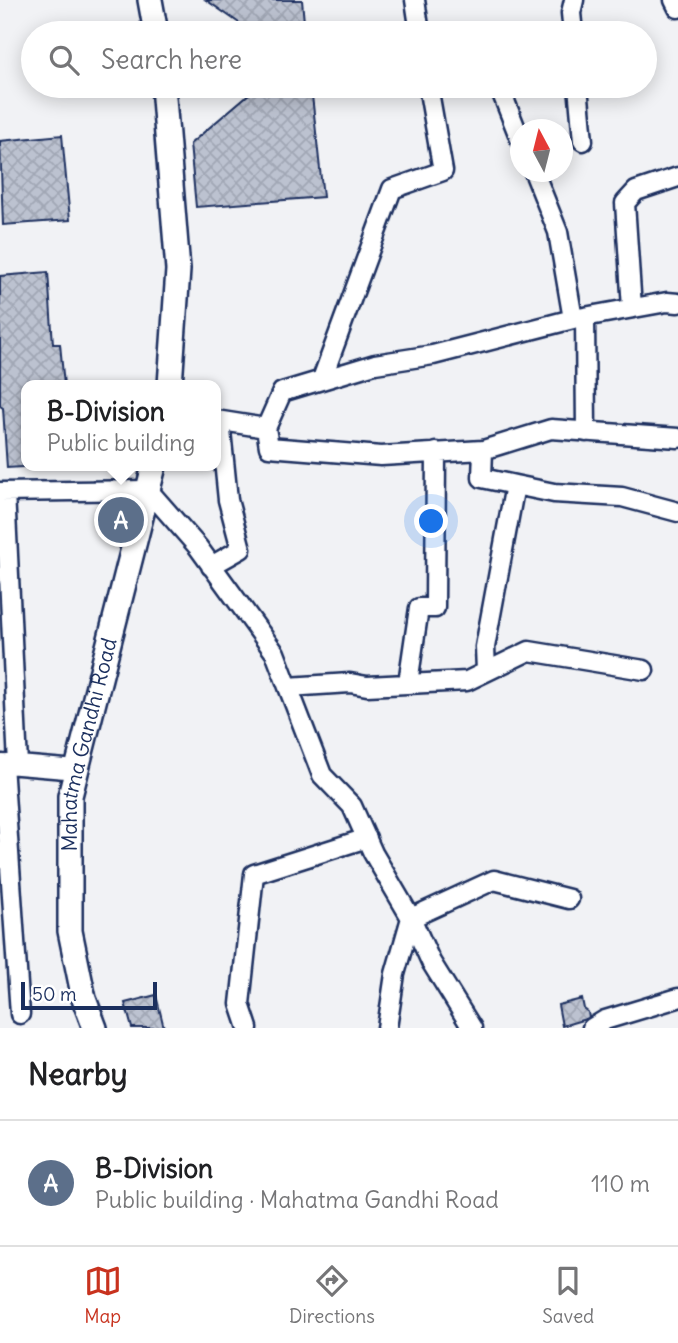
<!DOCTYPE html>
<meta charset="utf-8">
<style>
:root{--surface:#fff;--page:#f2f2f2;--text:#202124;--muted:#757577;--line:#e0e0e0;--accent:#c8321e}
body{margin:0;font-family:Delius,sans-serif;background:var(--page);color:var(--text)}
.compass{position:absolute;left:510px;top:119px;width:63px;height:63px;border-radius:50%;background:var(--surface);box-shadow:0 4px 18px #0003;rotate:353deg}
.scale{position:absolute;left:21px;bottom:18px;width:136px;box-sizing:border-box;padding-left:7px;border:4px solid #1b2f5e;border-top:0;font-size:19px;line-height:24px;white-space:nowrap;color:#1b2f5e;-webkit-text-stroke:5px #fff;paint-order:stroke}
.you{position:absolute;left:432px;top:522px;width:24px;height:24px;margin:-18px;border:5px solid #fff;border-radius:50%;background:#1a73e8;box-shadow:0 0 0 10px #1a73e833}
.badge{display:grid;place-items:center;width:46px;height:46px;border-radius:50%;background:var(--accent);color:#fff;font-size:23px;font-weight:700}
.pin{position:absolute;translate:-50% -50%;border:4px solid #fff;box-shadow:0 2px 7px #0006}
.popup{position:absolute;left:21px;top:380px;width:200px;height:91px;box-sizing:border-box;display:grid;place-content:center;border-radius:14px;background:var(--surface);filter:drop-shadow(0 2px 5px #0005);font-size:23px;white-space:nowrap;color:var(--muted)}
.popup b{font-size:26px;color:var(--text)}
.popup::after{content:'';position:absolute;left:50%;top:100%;margin-left:-14px;border:14px solid transparent;border-top-color:var(--surface)}
.list{margin:0;padding:0;list-style:none}
h2{display:flex;justify-content:space-between;align-items:center;height:91px;margin:0;padding:0 28px;font-size:30px}
h2 small{font-size:23px;font-weight:400;color:var(--muted)}
.list li{display:grid;grid-template-columns:46px 1fr auto;gap:21px;align-items:center;box-sizing:border-box;height:126px;padding:0 28px;border-top:2px solid var(--line)}
.list b{display:block;font-size:26px;white-space:nowrap}
.list p{margin:0;font-size:23px;white-space:nowrap;color:var(--muted)}
.list em{font-size:23px;font-style:normal;color:var(--muted)}
.icon{flex:none;width:38px;height:38px;fill:none;stroke:currentColor;stroke-width:2;stroke-linecap:round;stroke-linejoin:round}
.map{position:relative;flex:none;width:678px;height:1028px;overflow:hidden}
.search{position:absolute;background:var(--surface);box-shadow:0 4px 18px #0003;left:21px;right:21px;top:21px;height:77px;display:flex;align-items:center;gap:18px;box-sizing:border-box;padding:0 24px;border-radius:38px;color:var(--muted);font-size:26px}
.sheet{height:217px;background:var(--surface)}
nav{display:flex;justify-content:space-around;align-items:center;box-sizing:border-box;height:98px;border-top:2px solid var(--line);background:var(--surface);font-size:19px;color:var(--muted)}
nav a{display:grid;justify-items:center;gap:4px}
nav .on{color:var(--accent)}
.map>svg:first-child{display:block}
.building{fill:url(#building-cross-hatch);stroke:#1b2f5e;stroke-width:2}
.lines{fill:none;stroke-linecap:round;stroke-linejoin:round}
.minor-casing{stroke:#1b2f5e;stroke-width:23}
.tertiary-casing{stroke:#1b2f5e;stroke-width:28}
.minor{stroke:#fff;stroke-width:18}
.tertiary{stroke:#fff;stroke-width:23}
.labels{text-anchor:middle;stroke-width:7;stroke-linejoin:round;paint-order:stroke}
.street-label{font-size:21px;fill:#1b2f5e;stroke:#fff}
</style>
<div class="map">
<svg width="678" height="1028" viewBox="0 0 678 1028">
<defs>
<pattern id="building-cross-hatch" width="8" height="8" patternUnits="userSpaceOnUse" patternTransform="scale(1.75)"><rect width="8" height="8" fill="#bcc2d0"/><path d="M0 0l8 8M0 8l8-8" fill="none" stroke="#a1a7b5"/></pattern>
</defs>
<rect width="100%" height="100%" fill="#f1f2f5"/>
<filter id="ink" filterUnits="userSpaceOnUse"><feTurbulence type="fractalNoise" baseFrequency=".0143" numOctaves="2"/><feDisplacementMap in="SourceGraphic" scale="14" xChannelSelector="R" yChannelSelector="G"/><feConvolveMatrix kernelMatrix="1 2 1 2 8 2 1 2 1" color-interpolation-filters="sRGB"/></filter>
<g filter="url(#ink)">
<!-- building -->
<path class="building" d="M206,0h96l3,33h-62l-1,-8z
M249,86h62l12,111 -127,10 -6,-63 60,-51z
M62,135l8,85 -67,5 -3,-84z
M48,272l5,72h7l4,41h-38v81h13l-32,2 -4,-60 -3,-2v-130z
M156,995l8,33h-32l-7,-25z
M582,999l2,10 4,3 1,6 -27,8 -4,-21z"/>
<g class="lines">
<!-- minor casing -->
<g class="minor-casing">
<path id="minor" d="M415,0l5,33
M674,0l4,8
M573,33l-2,-20 3,-13
M499,86l21,53
M578,86l5,55
M534,172l24,60 15,87
M632,308l-7,-105 11,-12 42,-14
M585,317l1,115
M322,379l70,-190 51,-18 -15,-85
M216,420l50,8 3,19 112,9 102,-6 -1,28 33,7 -30,162 1,24
M266,428l16,-36 93,-28 58,-9 140,-36 94,-17 11,1
M483,450l68,-21 127,9
M515,485l39,8 68,4 56,15
M0,492l148,-2 50,57 77,106 13,34 62,-4 17,3 100,-5 62,-30 115,19
M5,492l13,273
M211,566l30,-17 -13,-49 -8,-79
M408,683l11,-75h16l1,-156
M288,687l34,88 30,31 21,47 38,65 20,44 41,66
M3,764l17,250
M7,764l70,6
M248,1028l-8,-24 14,-130 113,-36
M387,1028l8,-54 16,-56 83,-38 75,19
M592,1028l13,-8 73,-22"/>
</g>
<!-- tertiary casing -->
<g class="tertiary-casing">
<g id="tertiary">
<path d="M150,0l6,33"/>
<path d="M163,86l15,184 -8,115"/>
<path id="s1" d="M95,1028l-11,-29 -14,-68v-135l84,-330"/>
</g>
</g>
<!-- minor -->
<use href="#minor" class="minor"/>
<!-- tertiary -->
<use href="#tertiary" class="tertiary"/>
</g>
</g>
<g class="labels">
<!-- street labels -->
<g class="street-label">
<text dy="7" stroke="none"><textPath href="#s1" startOffset="289">Mahatma Gandhi Road</textPath></text>
</g>
</g>
</svg>
<svg class="compass" viewBox="-18 -18 36 36"><path d="M0-13l5 13h-10z" fill="#e53935"/><path d="M0 13l5-13h-10z" fill="#757577"/></svg>
<div class="scale">50 m</div>
<div class="you"></div>
<div class="pin badge" style="left:121px;top:520px;background:#5c6f8a">A</div>
<div class="popup"><b>B-Division</b>Public building</div>
<div class="search"><svg class="icon" aria-label="search" viewBox="0 0 24 24"><circle cx="10" cy="10" r="6"/><path d="M15 15l6 6"/></svg>Search here</div>
</div>
<section class="sheet">
<h2>Nearby<small></small></h2>
<ul class="list">
<li><span class="badge" style="background:#5c6f8a">A</span><div><b>B-Division</b><p>Public building · Mahatma Gandhi Road</p></div><em>110 m</em></li>
</ul>
</section>
<nav>
<a class="on"><svg class="icon" aria-label="map" viewBox="0 0 24 24"><path d="M3 6l6-2 6 2 6-2v14l-6 2-6-2-6 2zM9 4v14M15 6v14"/></svg>Map</a>
<a><svg class="icon" aria-label="directions" viewBox="0 0 24 24"><path d="M12 3l9 9-9 9-9-9zM9 14v-3h6M13 9l2 2-2 2"/></svg>Directions</a>
<a><svg class="icon" aria-label="saved" viewBox="0 0 24 24"><path d="M7 4h10v16l-5-4-5 4z"/></svg>Saved</a>
</nav>
